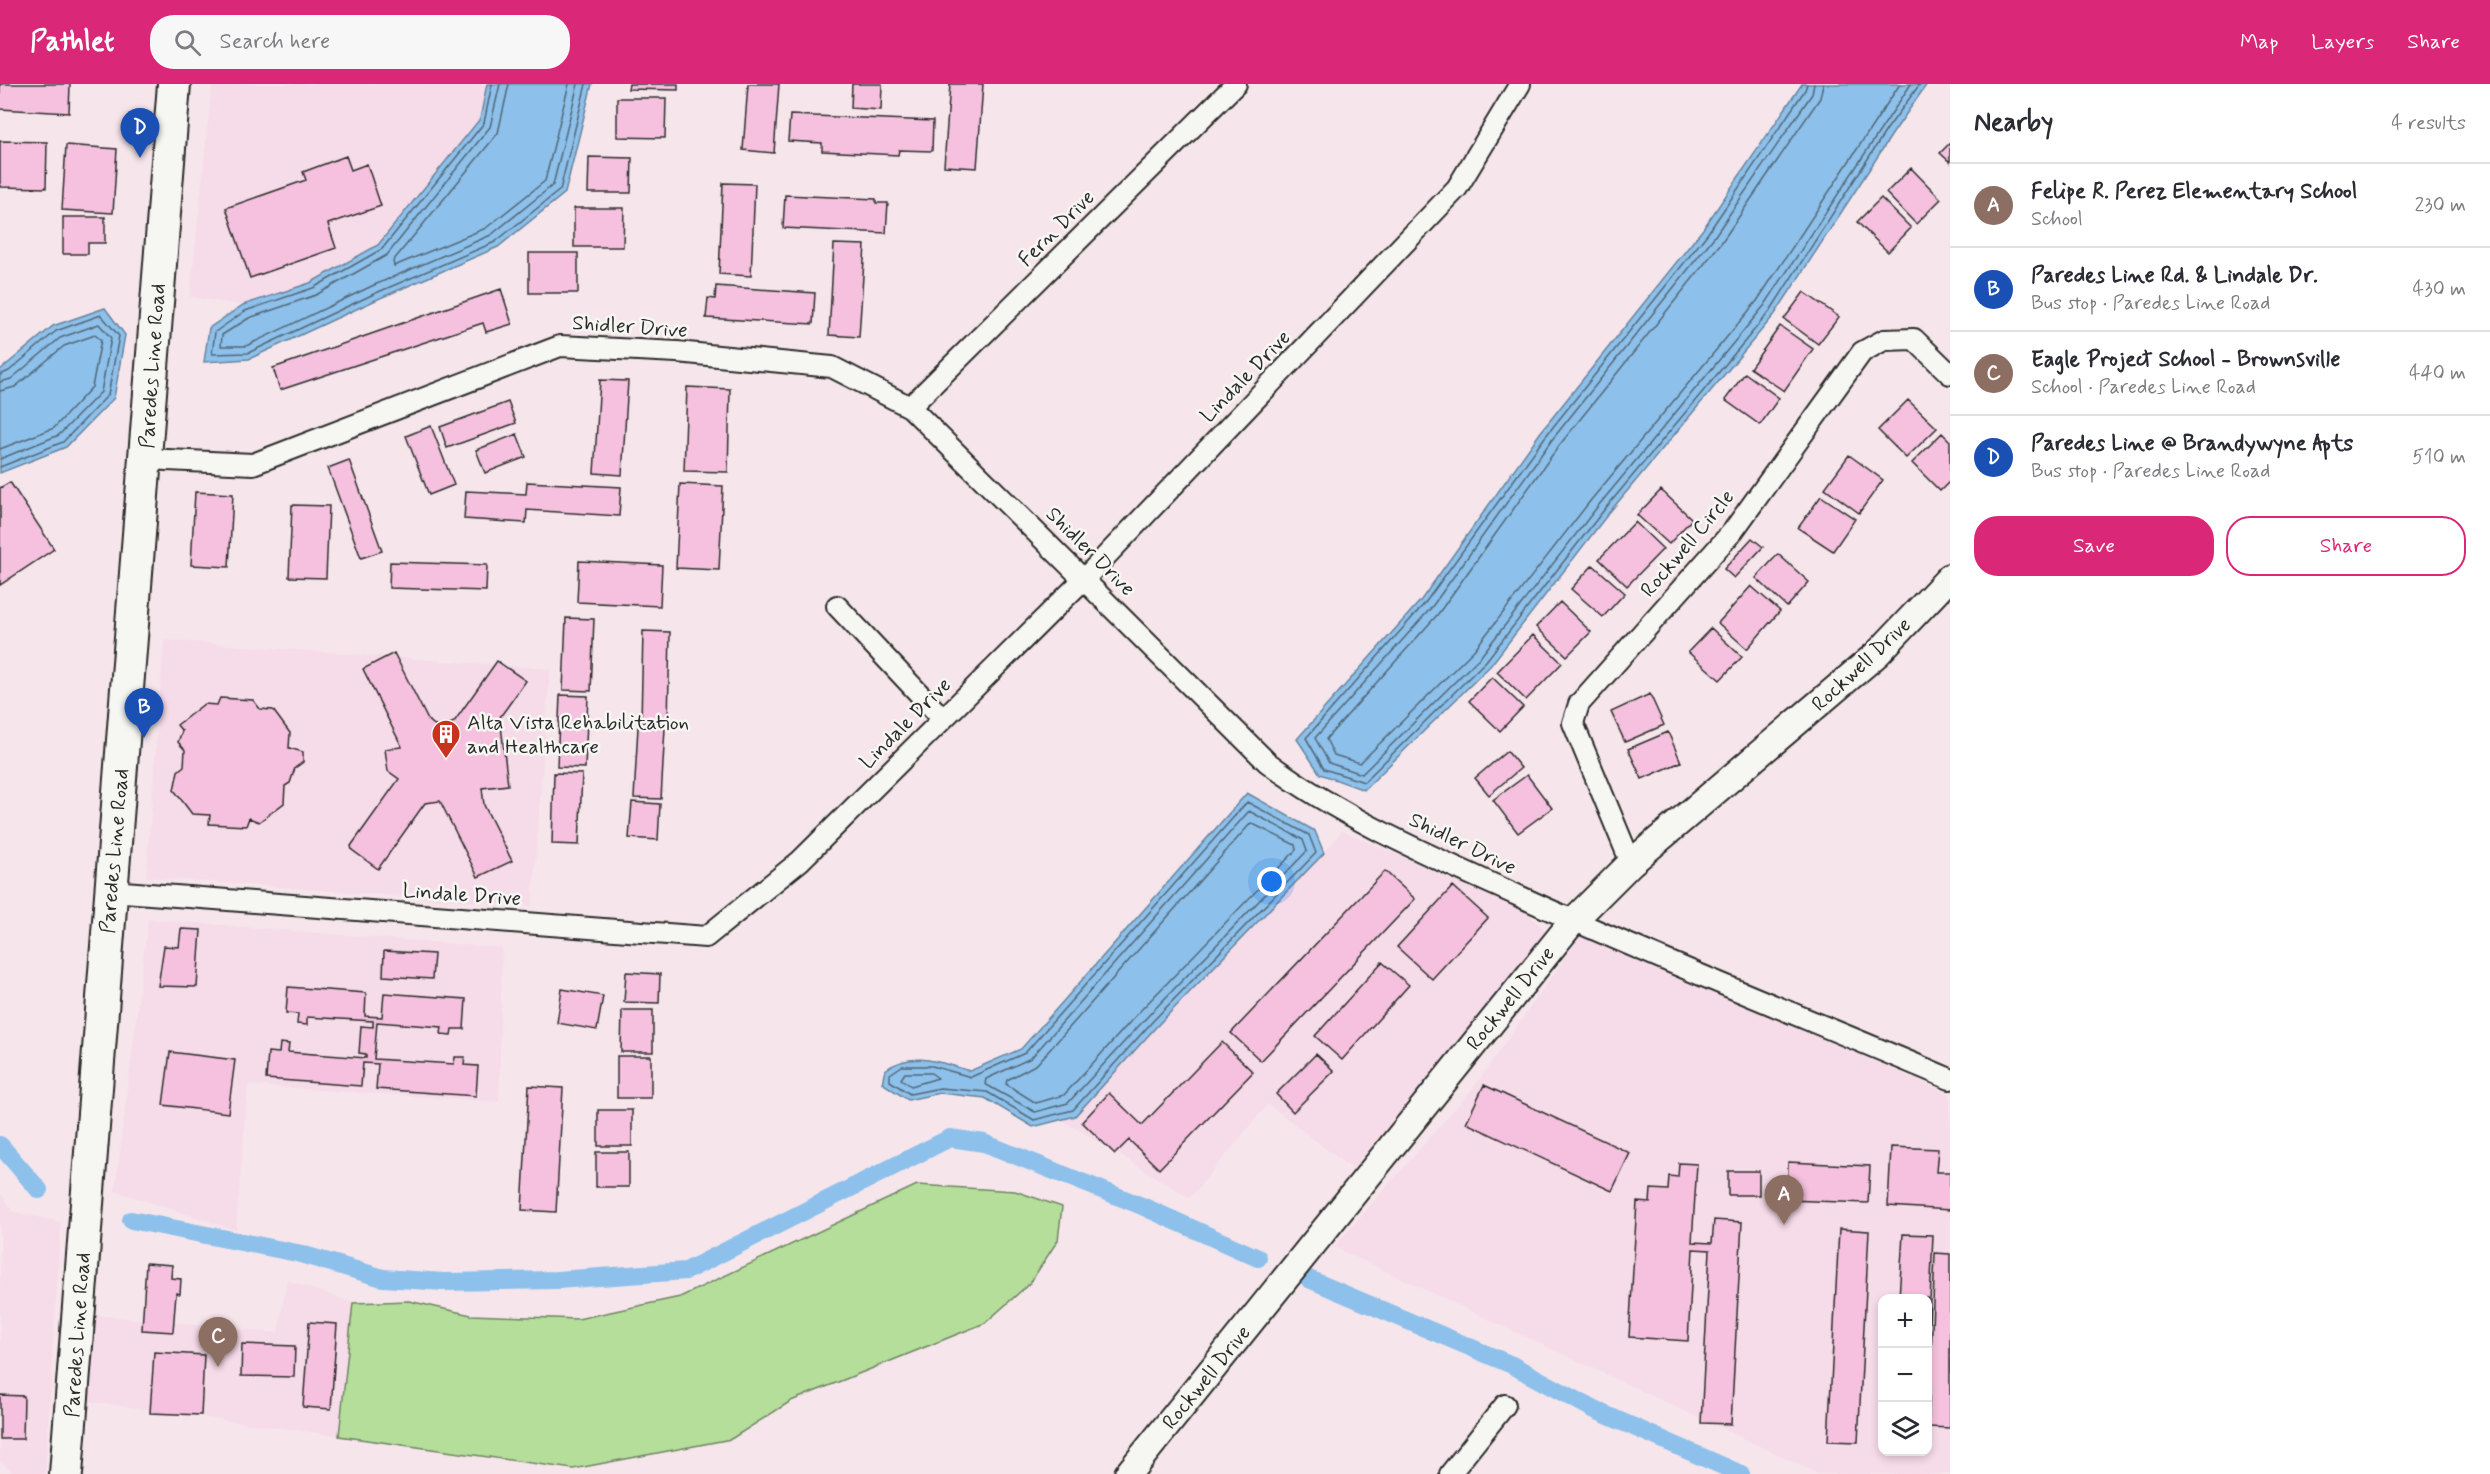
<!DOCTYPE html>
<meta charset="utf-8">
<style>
:root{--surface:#fff;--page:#f7f7f7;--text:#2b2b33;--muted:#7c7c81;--line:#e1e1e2;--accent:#db2777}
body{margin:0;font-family:Mynerve,sans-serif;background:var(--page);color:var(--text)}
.controls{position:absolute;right:18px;bottom:18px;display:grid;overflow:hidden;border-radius:12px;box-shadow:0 3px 9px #0003}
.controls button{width:54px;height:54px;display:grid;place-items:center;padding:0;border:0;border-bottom:2px solid var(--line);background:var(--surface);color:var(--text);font:30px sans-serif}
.you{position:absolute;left:1272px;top:798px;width:21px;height:21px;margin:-15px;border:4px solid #fff;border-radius:50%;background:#1a73e8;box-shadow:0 0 0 9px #1a73e833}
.badge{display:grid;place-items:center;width:39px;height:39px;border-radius:50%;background:var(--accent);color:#fff;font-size:20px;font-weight:700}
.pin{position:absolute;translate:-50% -50px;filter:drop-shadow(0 2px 3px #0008)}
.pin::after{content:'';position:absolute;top:32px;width:21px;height:18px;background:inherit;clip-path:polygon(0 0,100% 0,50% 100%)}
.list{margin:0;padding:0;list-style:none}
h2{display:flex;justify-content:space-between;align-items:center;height:78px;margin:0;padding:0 24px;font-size:26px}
h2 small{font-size:20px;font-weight:400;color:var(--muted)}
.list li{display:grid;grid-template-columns:39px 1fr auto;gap:18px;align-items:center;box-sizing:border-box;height:84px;padding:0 24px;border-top:2px solid var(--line)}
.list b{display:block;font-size:22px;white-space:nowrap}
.list p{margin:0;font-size:20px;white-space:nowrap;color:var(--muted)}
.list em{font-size:20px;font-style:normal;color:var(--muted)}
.actions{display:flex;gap:12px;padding:18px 24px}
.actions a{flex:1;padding:14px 0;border:2px solid var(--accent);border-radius:24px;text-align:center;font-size:21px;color:var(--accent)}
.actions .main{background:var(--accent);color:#fff}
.icon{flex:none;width:33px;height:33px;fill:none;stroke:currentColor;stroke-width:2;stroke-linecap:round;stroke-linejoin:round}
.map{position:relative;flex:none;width:1950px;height:1390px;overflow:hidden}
header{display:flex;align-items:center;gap:36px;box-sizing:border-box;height:84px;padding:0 30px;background:var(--accent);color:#fff}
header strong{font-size:28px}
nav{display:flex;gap:33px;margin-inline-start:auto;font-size:21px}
.search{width:420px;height:54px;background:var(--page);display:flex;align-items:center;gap:15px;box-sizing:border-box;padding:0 21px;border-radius:24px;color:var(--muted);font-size:22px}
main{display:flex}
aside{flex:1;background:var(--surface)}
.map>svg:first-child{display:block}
.built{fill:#f6dbe8;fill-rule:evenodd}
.green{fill:#b5de9b;stroke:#708463;stroke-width:1.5}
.water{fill:#8dc0ea;stroke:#66849e;stroke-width:1.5}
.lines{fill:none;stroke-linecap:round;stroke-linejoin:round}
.shore{stroke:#526777;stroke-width:1.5}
.canal{stroke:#8dc0ea;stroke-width:18}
.building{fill:#f5c1de;stroke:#2b2b2b;stroke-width:1.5}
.minor-casing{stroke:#2b2b2b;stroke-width:24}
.tertiary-casing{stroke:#2b2b2b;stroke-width:30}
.primary-casing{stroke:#2b2b2b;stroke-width:36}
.minor{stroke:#f6f6f2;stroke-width:20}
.tertiary{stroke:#f6f6f2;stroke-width:26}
.primary{stroke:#f6f6f2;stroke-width:32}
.labels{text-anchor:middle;stroke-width:5;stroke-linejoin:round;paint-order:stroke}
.street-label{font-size:21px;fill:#2b2b2b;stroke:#f6f6f2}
.poi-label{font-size:21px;fill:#2b2b2b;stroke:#f6f6f2;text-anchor:start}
</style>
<header>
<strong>Pathlet</strong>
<div class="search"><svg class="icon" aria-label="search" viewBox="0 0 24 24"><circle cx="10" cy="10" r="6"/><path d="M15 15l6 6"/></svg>Search here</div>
<nav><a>Map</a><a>Layers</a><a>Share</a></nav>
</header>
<main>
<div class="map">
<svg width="1950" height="1390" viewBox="0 0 1950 1390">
<rect width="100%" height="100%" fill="#f6e6ec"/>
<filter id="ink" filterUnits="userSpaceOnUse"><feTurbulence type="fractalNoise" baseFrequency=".0167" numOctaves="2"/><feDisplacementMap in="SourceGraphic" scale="12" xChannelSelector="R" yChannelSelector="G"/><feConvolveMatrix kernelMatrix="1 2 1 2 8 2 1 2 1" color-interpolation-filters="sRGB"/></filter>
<g filter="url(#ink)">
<!-- built -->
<path class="built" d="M212,0h275l-7,35 -102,126 -68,38 -67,22 -53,-8z
M164,556l386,29 -18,237 -386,-29z
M1342,747l181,77 25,26 -196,235 -84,-65 -78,94 -128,-78 262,-267z
M148,835l354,29 -3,154 -251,-17 -12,145 -121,-39z
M1581,851l369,159v380h-131l-485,-227 140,-160zM1882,1214h46v154h-46z
M0,1109l14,19 47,10 -16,252h-29l-16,-12z
M287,1196l66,23 -14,133 -254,-35 11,-86 182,18z"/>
<!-- green -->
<path class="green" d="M917,1101l98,6 47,16 -4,33 -28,43 -45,40 -194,78 -60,38 -158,30 -234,-33 14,-133 56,-2 62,14 107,4 102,-22z"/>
<!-- water -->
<path class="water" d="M487,0h105l-27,109 -67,54 -120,52 -129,60 -45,3 5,-34 34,-23 67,-22 68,-38 102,-126z
M1802,0h125l-34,49 -118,181 -167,200 -117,151 -127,125 -44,-16 -23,-35 124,-139 119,-167 163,-204z
M105,224l20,27 -11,63 -48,49 -66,26v-103l53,-44z
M1247,709l68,38 9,22 -167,173 -82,90 -42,11 -48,-29 -45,-5 -32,7 -26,-17 3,-13c28,-20 54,-8 85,1l51,-22z"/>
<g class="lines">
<!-- shore -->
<path class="shore" d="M492,0l-8,39 -102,126 -69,39 -68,23 -30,21 -3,22 36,-1 128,-60 119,-51 65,-52 26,-106
M500,0l-10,43 -103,128 -71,40 -67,23 -27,17 -1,11h25l126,-60 119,-51 62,-50 25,-101
M509,0l-11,49 -105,128 1,5 92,-38 59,-47 24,-97
M1807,0l-2,6 -97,143 -163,204 -120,166 -119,135 18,31 40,13 122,-121 118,-151 166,-199 117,-182 33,-45
M1814,0l-2,10 -98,143 -163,204 -120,167 -116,130 14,25 33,11 119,-118 117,-150 166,-200 147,-222
M1823,0l-3,14 -99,145 -163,204 -120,167 -112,125 8,16 26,8 114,-113 117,-150 166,-199 143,-217
M0,291l9,-4 47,-40 45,-16 18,21 -11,59 -45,47 -63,25
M0,298l11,-3 49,-41 39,-14 12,14 -10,54 -42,43 -59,24
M0,307l15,-4 49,-41 31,-11 6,5 -9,47 -38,41 -54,21
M1247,718l62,33 7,18 -164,169 -79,88 -39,10 -47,-28 -47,-4 -30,6 -20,-13v-7l12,-8h30l39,11 54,-24z
M1249,727l54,29 4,11 -160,166 -79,86 -33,9 -50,-28 1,-5 45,-21z
M1251,739l44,22 1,5 -156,161 -76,84 -28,8 -30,-19 1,-4 30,-16z
M905,989h26l7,5 -27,8 -10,-7z"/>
<!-- canal -->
<path class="canal" d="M0,1061l39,45
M131,1136l166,33 86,25 61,4 113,-2 129,-9 264,-133 34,5 158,63 116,52
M1309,1195l203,86 83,45 146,64"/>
</g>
<!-- building -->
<path class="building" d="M0,0h70l-1,29 -69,-4z
M629,0h49v6l-50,-1z
M748,0h31l-5,69 -31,-3z
M852,0h30l-1,26 -30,-2z
M950,0h33l-6,84 -33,-2z
M617,14h49l-1,40 -48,-1z
M790,31l143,6 -1,30 -33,-1 -1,5 -76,-4v-8l-34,-2z
M0,57l47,1 -1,46 -46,-1z
M1950,59v19l-10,-9z
M66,61l51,4 -4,64 -51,-3z
M346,72l5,14 16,-6 14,42 -53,18 8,24 -86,30 -24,-70 80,-28 -3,-8z
M589,73l43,1 -1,35h-43z
M1911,84l30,31 -25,25 -30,-31z
M723,99l32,1 -4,92 -32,-2z
M785,111l91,4v4h12l-2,30 -103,-5z
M1881,114l30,30 -23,24 -31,-30z
M574,124h50l-1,39h-49z
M63,133h42v26h-17v11h-25z
M834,160l31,1 -6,92 -30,-2z
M529,169h49v40h-49z
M716,202l99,7 -2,31 -107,-6 2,-20 7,1z
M501,205l11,35 -26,8 -3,-9 -203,67 -7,-22z
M1804,208l35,25 -21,27 -34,-25z
M1780,242l33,23 -29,42 -34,-23z
M1745,289l34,25 -19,27 -35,-25z
M600,296l28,1 -6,94 -28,-2z
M687,303l43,2 -2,83 -44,-1z
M1908,316l29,28 -31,30 -28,-28z
M508,318l8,21 -69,25 -7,-21z
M431,342l23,59 -25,10 -23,-59z
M1942,349l8,8v40l-10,10 -28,-28z
M517,350l9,23 -41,16 -9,-23z
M1849,371l34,25 -24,33 -34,-25z
M349,376l33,91 -21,7 -33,-90z
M10,398l44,67 -54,36v-97z
M527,398l94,5 -2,29 -92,-6 -1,13 -62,-4 2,-28 60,3z
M680,400l43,2 -4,84 -43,-2z
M1661,406l31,29 -23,25 -32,-29z
M195,408l38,2 -4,73 -38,-2z
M1821,412l34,23 -22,32 -35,-23z
M292,421l37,1 -3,72 -37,-1z
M1635,438l28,27 -36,37 -28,-27z
M1752,454l11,9 -29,31 -10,-9z
M1778,470l31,28 -22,25 -31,-29z
M579,477l83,4 -2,41 -83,-4z
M390,478l97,3 -1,26 -97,-3z
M1593,481l32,28 -22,24 -32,-28z
M1751,502l29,25 -33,38 -29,-26z
M1560,518l31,30 -24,24 -31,-29z
M566,534l28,1 -3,72 -28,-1z
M1711,544l31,29 -22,23 -32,-28z
M643,547l27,1 -2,91 -27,-1z
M1533,551l29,28 -36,37 -29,-28z
M394,569l34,67 12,9 14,-7 43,-61 29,20 -26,36 8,68 -26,3 2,17 28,56 -34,16 -38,-76 -15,2 -47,66 -26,-19 -1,-4 48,-67 -11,-8 -3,-22 17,-2 -39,-78z
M1492,593l31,30 -23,24 -31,-30z
M1650,610l14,31 -39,17 -14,-30z
M560,611l28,1 -3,72 -28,-1z
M220,614l33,2 7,9 13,1 17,23 -1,15 14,4v10l-8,6 -5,15 -5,3 -1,17 -25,19 -10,-4 -3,8 -37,-2 1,-9 -18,-1 -18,-24 4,-19 6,-5 1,-16 -7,-8 4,-11 -5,-6 27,-21 13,1z
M638,643l27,1 -4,71 -27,-1z
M1668,648l13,30 -39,17 -14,-30z
M1507,667l14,17 -32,27 -14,-17z
M554,689l28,1 -3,71 -27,-1z
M1527,691l25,33 -34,25 -25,-33z
M632,718l28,2 -2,36 -29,-2z
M1385,787l30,28 -154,162 -30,-28z
M1453,802l35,32 -56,61 -35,-32z
M181,845l20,1 -4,57 -39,-1 6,-40 15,1z
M384,867l50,3 -2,25 -49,-3z
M1382,878l27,23 -67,75 -27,-24z
M626,888l34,2 -1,29 -35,-1z
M288,903l78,6 -1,23 17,1 2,-24 82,6 -2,30h-12l-1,6 -10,-1 1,-7 -65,-5 -3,37 80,5 1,-7h10l-1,8 14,1 -2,30 -100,-7 2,-25 -15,-1 -2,23 -95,-7 2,-27 11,1 1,-10 9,1 -1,8 78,6v-4l-7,-1 2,-27 12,1v-6l-66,-4v8l-10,-1 1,-10 -12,-1z
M562,905l41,7 -6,34 -40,-7z
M622,926h31v42h-32z
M1222,958l31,30 -94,97 -30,-29 -14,14 -33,-32 27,-29 33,32z
M170,968l65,8 -7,53 -65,-8z
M1316,970l18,17 -41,41 -17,-18z
M617,972h34v42h-34z
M1484,1001l146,68 -18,38 -146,-68z
M529,1002l34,2 -7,124 -34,-2z
M598,1026h34v36h-34z
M1891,1063l47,2 -2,23h14v38l-62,-4z
M596,1068h33v35h-33z
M1788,1078l82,4 -2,37 -81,-3z
M1679,1079l18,1 -5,78 20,1 2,-23 28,2 -11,202 -30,-1 9,-173 -17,-1 -5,92 -59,-4 8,-135 13,1 1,-14 17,1 1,-14 9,1z
M1728,1087h31v24h-31z
M1839,1145l30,2 -11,211 -30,-1z
M1903,1150l30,1 -5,112v-49h-29z
M1935,1169l15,1v174l-22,-1z
M146,1179l26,2 -1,13 10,1 -1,15 -4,-1 -3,39 -31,-2z
M309,1238l28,2 -6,85 -28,-2z
M242,1260l53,2 -1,31 -53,-1z
M154,1268l50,3 -3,60 -51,-2z
M0,1311l24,1 -1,43h-23z"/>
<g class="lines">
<!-- minor casing -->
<g class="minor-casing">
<path id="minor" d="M910,323l326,-323
M146,375l107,5 307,-118 117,6 155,15 78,40 357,355c76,57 166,95 252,134 142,65 287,122 431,183
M837,522l106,113
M1631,779l-58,-140 6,-19 154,-173 129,-179 22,-12 30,-1 36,35
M111,807l595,46 94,-76 285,-283 372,-390 63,-104
M1450,1390l55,-69"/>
</g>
<!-- tertiary casing -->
<g class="tertiary-casing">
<path id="tertiary" d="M1128,1390l445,-553 58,-58 247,-210 72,-76"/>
</g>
<!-- primary casing -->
<g class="primary-casing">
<path id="primary" d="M66,1390l108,-1390"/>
</g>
<!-- minor -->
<use href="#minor" class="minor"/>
<!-- tertiary -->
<use href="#tertiary" class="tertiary"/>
<!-- primary -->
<use href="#primary" class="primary"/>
</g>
</g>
<!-- icons -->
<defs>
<g id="building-pin" transform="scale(1.5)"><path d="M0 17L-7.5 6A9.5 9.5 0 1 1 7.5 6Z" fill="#c8321e" stroke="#f6f6f2"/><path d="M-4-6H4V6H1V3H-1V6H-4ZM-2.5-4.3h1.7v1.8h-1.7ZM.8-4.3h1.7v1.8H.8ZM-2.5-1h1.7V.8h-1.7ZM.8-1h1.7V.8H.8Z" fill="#fff"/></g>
</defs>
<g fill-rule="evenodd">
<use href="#building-pin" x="446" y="650"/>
</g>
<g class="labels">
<!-- street labels -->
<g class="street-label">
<text transform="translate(1056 144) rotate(-45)" y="7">Fern Drive</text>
<text transform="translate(630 242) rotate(4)" y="7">Shidler Drive</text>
<text transform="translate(152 282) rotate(-86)" y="7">Paredes Line Road</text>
<text transform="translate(1245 292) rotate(-46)" y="7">Lindale Drive</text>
<text transform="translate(1687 459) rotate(-50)" y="7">Rockwell Circle</text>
<text transform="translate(1091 467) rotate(45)" y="7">Shidler Drive</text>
<text transform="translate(1861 580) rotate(-43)" y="7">Rockwell Drive</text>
<text transform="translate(905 639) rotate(-45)" y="7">Lindale Drive</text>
<text transform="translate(1463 759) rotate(26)" y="7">Shidler Drive</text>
<text transform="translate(114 767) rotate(-85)" y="7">Paredes Line Road</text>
<text transform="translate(462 810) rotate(4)" y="7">Lindale Drive</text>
<text transform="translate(1510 914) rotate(-51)" y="7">Rockwell Drive</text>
<text transform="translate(77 1251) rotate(-86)" y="7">Paredes Line Road</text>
<text transform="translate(1206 1293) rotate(-51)" y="7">Rockwell Drive</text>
</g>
<!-- poi labels -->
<g class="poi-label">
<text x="467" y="645">Alta Vista Rehabilitation<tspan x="467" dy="24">and Healthcare</tspan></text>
</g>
</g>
</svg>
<div class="controls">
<button>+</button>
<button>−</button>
<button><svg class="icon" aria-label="layers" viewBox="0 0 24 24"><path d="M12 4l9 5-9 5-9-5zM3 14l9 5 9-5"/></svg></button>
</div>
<div class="you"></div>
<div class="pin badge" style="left:1784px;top:1141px;background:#8d6e63">A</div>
<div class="pin badge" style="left:144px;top:654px;background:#1a4fb4">B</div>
<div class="pin badge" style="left:218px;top:1283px;background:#8d6e63">C</div>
<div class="pin badge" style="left:140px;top:74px;background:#1a4fb4">D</div>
</div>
<aside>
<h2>Nearby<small>4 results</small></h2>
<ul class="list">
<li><span class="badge" style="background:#8d6e63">A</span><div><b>Felipe R. Perez Elementary School</b><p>School</p></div><em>230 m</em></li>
<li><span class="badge" style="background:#1a4fb4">B</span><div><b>Paredes Line Rd. &amp; Lindale Dr.</b><p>Bus stop · Paredes Line Road</p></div><em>430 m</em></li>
<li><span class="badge" style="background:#8d6e63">C</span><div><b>Eagle Project School - Brownsville</b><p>School · Paredes Line Road</p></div><em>440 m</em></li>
<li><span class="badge" style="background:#1a4fb4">D</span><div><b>Paredes Line @ Brandywyne Apts</b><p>Bus stop · Paredes Line Road</p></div><em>510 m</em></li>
</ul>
<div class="actions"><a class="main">Save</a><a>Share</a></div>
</aside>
</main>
